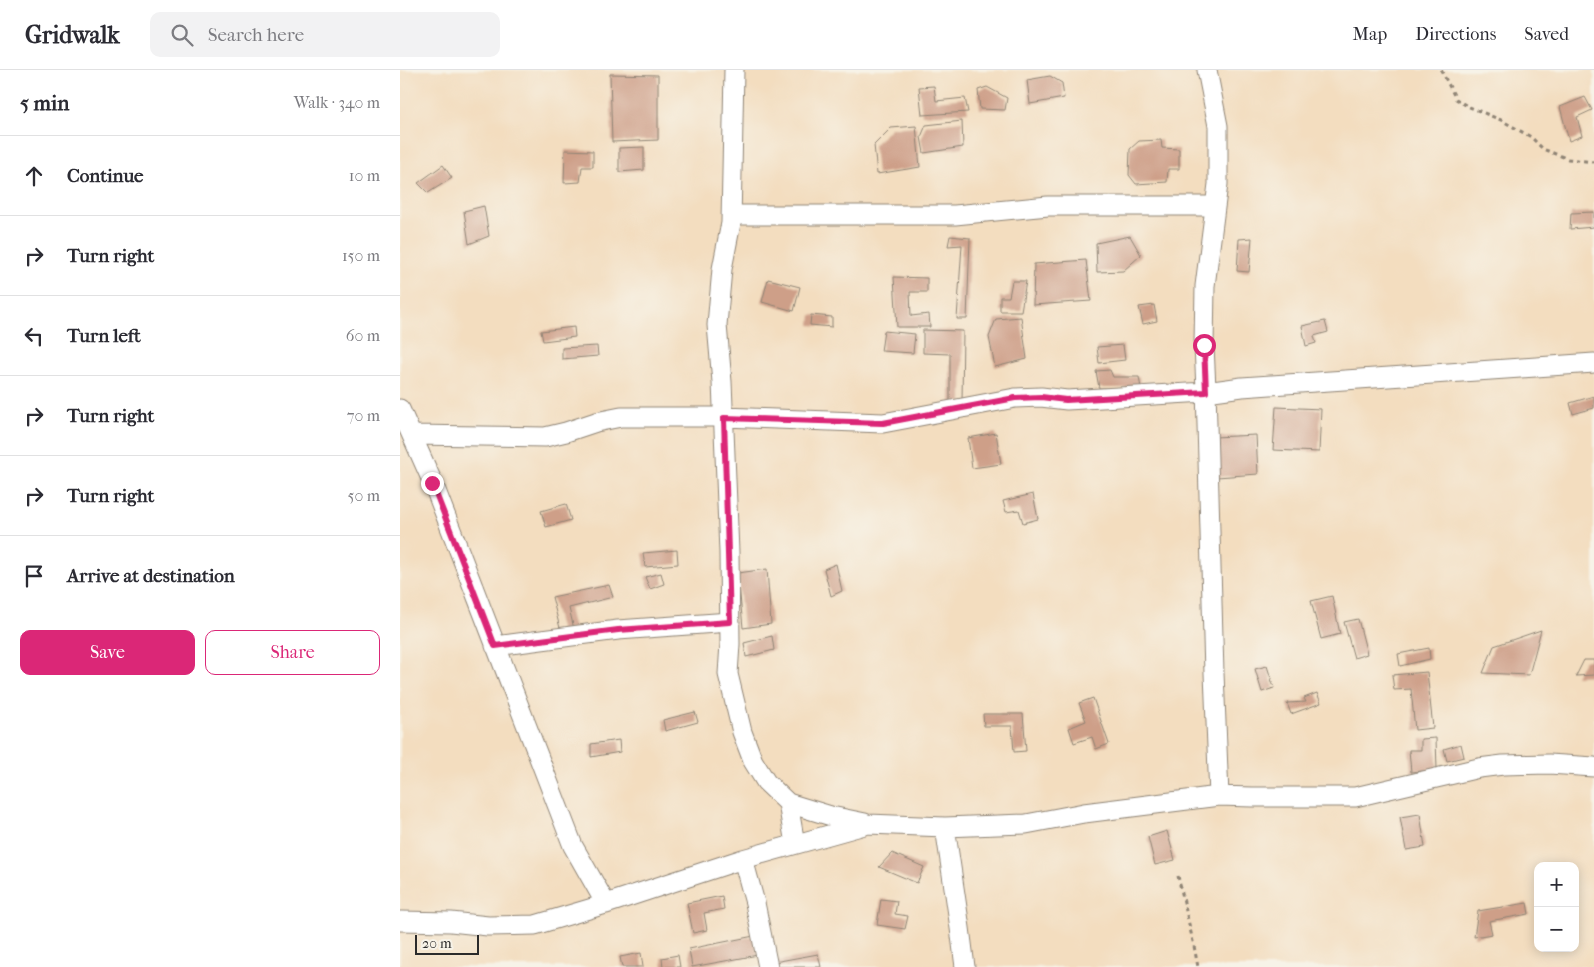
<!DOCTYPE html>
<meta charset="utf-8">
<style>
:root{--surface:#fff;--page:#f2f2f3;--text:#2b2b33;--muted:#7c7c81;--line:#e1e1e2;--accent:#db2777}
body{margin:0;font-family:"IM FELL French Canon",serif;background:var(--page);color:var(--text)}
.controls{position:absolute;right:15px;bottom:15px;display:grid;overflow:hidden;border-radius:10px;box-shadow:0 2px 12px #0003}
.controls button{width:45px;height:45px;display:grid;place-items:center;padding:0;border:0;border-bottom:1px solid var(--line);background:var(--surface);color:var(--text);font:25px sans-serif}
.scale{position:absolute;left:15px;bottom:12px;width:64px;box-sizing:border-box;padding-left:5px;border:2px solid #2b2b2b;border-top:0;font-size:14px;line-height:18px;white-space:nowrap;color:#2b2b2b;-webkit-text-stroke:4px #f7f3e8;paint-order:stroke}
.stop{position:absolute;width:15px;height:15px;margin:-11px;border:4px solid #db2777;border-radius:50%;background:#fff}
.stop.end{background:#db2777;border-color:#fff;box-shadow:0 1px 5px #0008}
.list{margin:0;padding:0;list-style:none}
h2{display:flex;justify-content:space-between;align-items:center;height:65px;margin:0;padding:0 20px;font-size:21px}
h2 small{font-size:16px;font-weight:400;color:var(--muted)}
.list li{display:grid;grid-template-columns:32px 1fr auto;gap:15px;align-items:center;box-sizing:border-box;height:80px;padding:0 20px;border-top:1px solid var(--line)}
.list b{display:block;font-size:19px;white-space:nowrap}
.list em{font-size:16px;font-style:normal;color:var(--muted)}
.actions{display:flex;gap:10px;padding:15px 20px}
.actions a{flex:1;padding:11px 0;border:1px solid var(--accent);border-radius:10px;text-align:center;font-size:18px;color:var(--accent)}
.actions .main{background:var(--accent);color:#fff}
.icon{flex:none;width:28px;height:28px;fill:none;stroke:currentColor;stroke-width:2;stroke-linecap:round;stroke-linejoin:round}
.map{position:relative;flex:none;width:1194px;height:897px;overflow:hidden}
header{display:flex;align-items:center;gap:30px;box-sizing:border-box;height:70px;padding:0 25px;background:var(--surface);border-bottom:1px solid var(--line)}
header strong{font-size:24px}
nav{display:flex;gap:28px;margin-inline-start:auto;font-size:18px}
.search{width:350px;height:45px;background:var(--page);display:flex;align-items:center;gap:12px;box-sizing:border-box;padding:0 18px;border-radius:10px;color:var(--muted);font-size:19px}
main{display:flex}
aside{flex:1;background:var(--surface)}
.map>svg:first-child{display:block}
.building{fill:#ce9f88}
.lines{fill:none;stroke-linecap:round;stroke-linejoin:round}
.street-casing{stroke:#8f8475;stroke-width:21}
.path{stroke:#8f8475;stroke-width:3;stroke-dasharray:4 4;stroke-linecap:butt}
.street{stroke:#fff;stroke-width:19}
.route{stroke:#db2777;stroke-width:6}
</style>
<header>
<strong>Gridwalk</strong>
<div class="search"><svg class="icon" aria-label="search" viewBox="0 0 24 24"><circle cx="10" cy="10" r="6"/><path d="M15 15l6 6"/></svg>Search here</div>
<nav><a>Map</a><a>Directions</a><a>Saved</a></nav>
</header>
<main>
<aside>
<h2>5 min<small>Walk · 340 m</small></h2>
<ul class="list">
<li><svg class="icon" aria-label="ahead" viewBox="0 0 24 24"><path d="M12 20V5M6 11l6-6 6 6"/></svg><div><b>Continue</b></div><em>10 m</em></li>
<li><svg class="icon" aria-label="right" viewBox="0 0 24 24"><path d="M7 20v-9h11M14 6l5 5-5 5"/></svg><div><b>Turn right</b></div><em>150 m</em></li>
<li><svg class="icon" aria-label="left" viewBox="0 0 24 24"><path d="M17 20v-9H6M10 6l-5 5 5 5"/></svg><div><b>Turn left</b></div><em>60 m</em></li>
<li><svg class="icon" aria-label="right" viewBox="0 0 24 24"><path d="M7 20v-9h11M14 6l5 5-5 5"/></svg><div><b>Turn right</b></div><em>70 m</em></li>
<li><svg class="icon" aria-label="right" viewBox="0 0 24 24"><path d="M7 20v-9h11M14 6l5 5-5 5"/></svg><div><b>Turn right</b></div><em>50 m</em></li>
<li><svg class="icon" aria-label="arrive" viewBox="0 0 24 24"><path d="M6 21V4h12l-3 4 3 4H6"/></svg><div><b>Arrive at destination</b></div></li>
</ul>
<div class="actions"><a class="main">Save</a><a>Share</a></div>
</aside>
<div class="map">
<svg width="1194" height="897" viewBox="0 0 1194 897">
<rect width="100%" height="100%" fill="#f7f3e8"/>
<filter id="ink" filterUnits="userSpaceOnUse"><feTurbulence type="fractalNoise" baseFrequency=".02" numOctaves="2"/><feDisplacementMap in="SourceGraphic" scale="10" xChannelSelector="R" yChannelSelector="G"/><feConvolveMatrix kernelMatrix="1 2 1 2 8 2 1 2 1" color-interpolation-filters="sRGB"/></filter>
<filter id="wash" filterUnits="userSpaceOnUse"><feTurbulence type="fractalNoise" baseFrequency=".0096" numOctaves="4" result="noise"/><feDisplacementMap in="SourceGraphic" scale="20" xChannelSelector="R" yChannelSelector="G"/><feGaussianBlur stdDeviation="1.12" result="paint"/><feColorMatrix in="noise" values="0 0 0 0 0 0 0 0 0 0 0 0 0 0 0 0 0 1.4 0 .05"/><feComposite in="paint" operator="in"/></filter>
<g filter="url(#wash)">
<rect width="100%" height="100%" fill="#f3ddbf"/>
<g id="blocks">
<!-- building -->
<path class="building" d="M210,4l48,1v65l-46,2z
M650,6l12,7 2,15 -34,6 -3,-24z
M534,16l2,15 29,-3 3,14 -46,3 -3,-28z
M587,17l20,11 -2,12 -25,-1 -2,-19z
M1185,27l7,13 -15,7 5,19 -13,5 -9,-34z
M562,51l1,26 -39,6 -3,-16 5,-12z
M516,56l4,41 -43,7 -3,-29 17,-17z
M761,70l1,8 17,1v20h-11l-1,13 -31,2 -7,-9 1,-26 9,-8z
M244,77v23l-25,2v-24z
M165,80l28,1v16h-11l-2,15 -16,1z
M43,95l9,13 -24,15 -10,-10z
M84,136l5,30 -20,8 -5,-33z
M1194,142v15l-24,2 1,-16z
M550,166l20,2 -3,81h-10l5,-74 -14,1z
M730,166l11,19 -18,16 -26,1 -1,-29z
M852,168l-3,34 -12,-1 2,-32z
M686,190l5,41 -58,4 1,-41z
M494,207l33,1v14h-17l1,24 18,-2 1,13h-33z
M368,209l32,8 -6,24 -32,-9z
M612,211h14l-5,30h-21v-14h9z
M754,235l3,16 -14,3 -4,-17z
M411,245l21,2v10l-22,-2z
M621,247l6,42 -32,8 -6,-30 7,-18z
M925,251l3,11 -14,4 2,7 -10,3 -4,-20z
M174,257l1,10 -32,4 -2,-10z
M523,260l40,1 -1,71h-12v-48l-27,-1z
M484,261l31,3 -2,19 -32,-2z
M723,275l2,15 -26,3 -2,-16z
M197,276l1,10 -36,3v-11z
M710,300l3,7h26l2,11h-42l-3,-17z
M1194,326v12l-21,6 -3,-11z
M876,337l45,2 -2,43 -46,-2z
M596,363l5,31 -29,4 -4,-30z
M856,365l2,39 -41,3 -3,-40z
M633,424l5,25 -15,4 -4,-13 -13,2 -3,-11z
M166,434l5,16 -25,7 -5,-16z
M277,480l1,14 -33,3 -2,-14z
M436,494l6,27 -11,5 -7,-27z
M367,499l4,55 -28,4 -5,-55z
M261,503l3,11 -14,5 -5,-12z
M209,515l4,12 -44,11 5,21 -13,3 -9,-35z
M932,526l8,38 -19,5 -10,-38z
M958,549l9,35 -13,4 -10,-36z
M1141,560l-12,45 -46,-2 11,-27z
M372,566l2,14 -28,7 -2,-14z
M1029,578l1,11 -30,7 -2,-12z
M1184,590h10v15l-18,1z
M867,596l7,22 -12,4 -7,-23z
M1027,602l6,56 -18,2 -4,-41 -17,1 -2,-15z
M917,623l4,10 -30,11 -4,-11 19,-1 -2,-4z
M693,628l16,46 -13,5 -4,-12 -18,6 -5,-15 17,-7 -7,-18z
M295,642l3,10 -33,9 -2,-11z
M583,644h40l3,37 -12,1 -2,-26h-28z
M1036,668l1,32 -26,2 -2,-22h12v-11z
M219,670l1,12 -29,5v-13z
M1061,674l3,13 -17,4 -3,-12z
M1020,744l5,33 -19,3 -6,-33z
M767,761l8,29 -20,5 -7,-28z
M492,783l32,14 -7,16 -38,-16z
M322,826l2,13 -20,4 3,17 -14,3 -6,-30z
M481,829l16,2 -2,13 13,2 -3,13 -28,-4z
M1127,833l2,11 -40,7 3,13 -18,3 4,-26z
M354,866l4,19 -66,12 -3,-18z
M241,883l2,14h-21l-2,-10z
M418,884l3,13h-46l-1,-5z
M278,885l2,12h-17l-1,-9z"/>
</g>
</g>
<g filter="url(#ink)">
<use href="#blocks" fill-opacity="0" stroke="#8f8475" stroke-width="1"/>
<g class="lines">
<!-- street casing -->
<g class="street-casing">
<path id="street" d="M334,0l-3,153 -9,46 -5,56 5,57 7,170 1,92 -2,30 14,58 11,29 13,21 22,21 43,13 34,7
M807,0l11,56v58l-13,102 -1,59 2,44 8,284 5,123
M332,145h223l93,-9h167
M0,339l33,74 140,363 33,58
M12,365l133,2 21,-5 30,-10 25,-5h103l159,6 132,-25 26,-1 26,3 139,-8 36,-5 352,-24
M95,576l123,-16 112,-8
M388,733l7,41
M545,757l15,101 5,39
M343,789l12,44 13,64
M0,851l51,1 37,4 47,-1 71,-21 137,-45 125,-35 77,3 81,-3 58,-11 135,-17 33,1h103l124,-29 24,-3 46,-1 45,3"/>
</g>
<!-- path -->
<path class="path" d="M1041,0l15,29 11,7 34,14 30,17 12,12 25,10 26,3
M778,806l16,70 4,21"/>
<!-- street -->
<use href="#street" class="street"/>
</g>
</g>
<g class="lines" filter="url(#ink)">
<!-- route -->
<path class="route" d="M32,413l63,163 123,-16 112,-8 -6,-204 159,5 132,-25 26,-1 25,3 140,-8 -2,-47"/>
</g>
</svg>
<div class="controls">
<button>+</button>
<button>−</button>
</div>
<div class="scale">20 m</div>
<div class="stop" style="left:804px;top:275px"></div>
<div class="stop end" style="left:32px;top:413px"></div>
</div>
</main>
